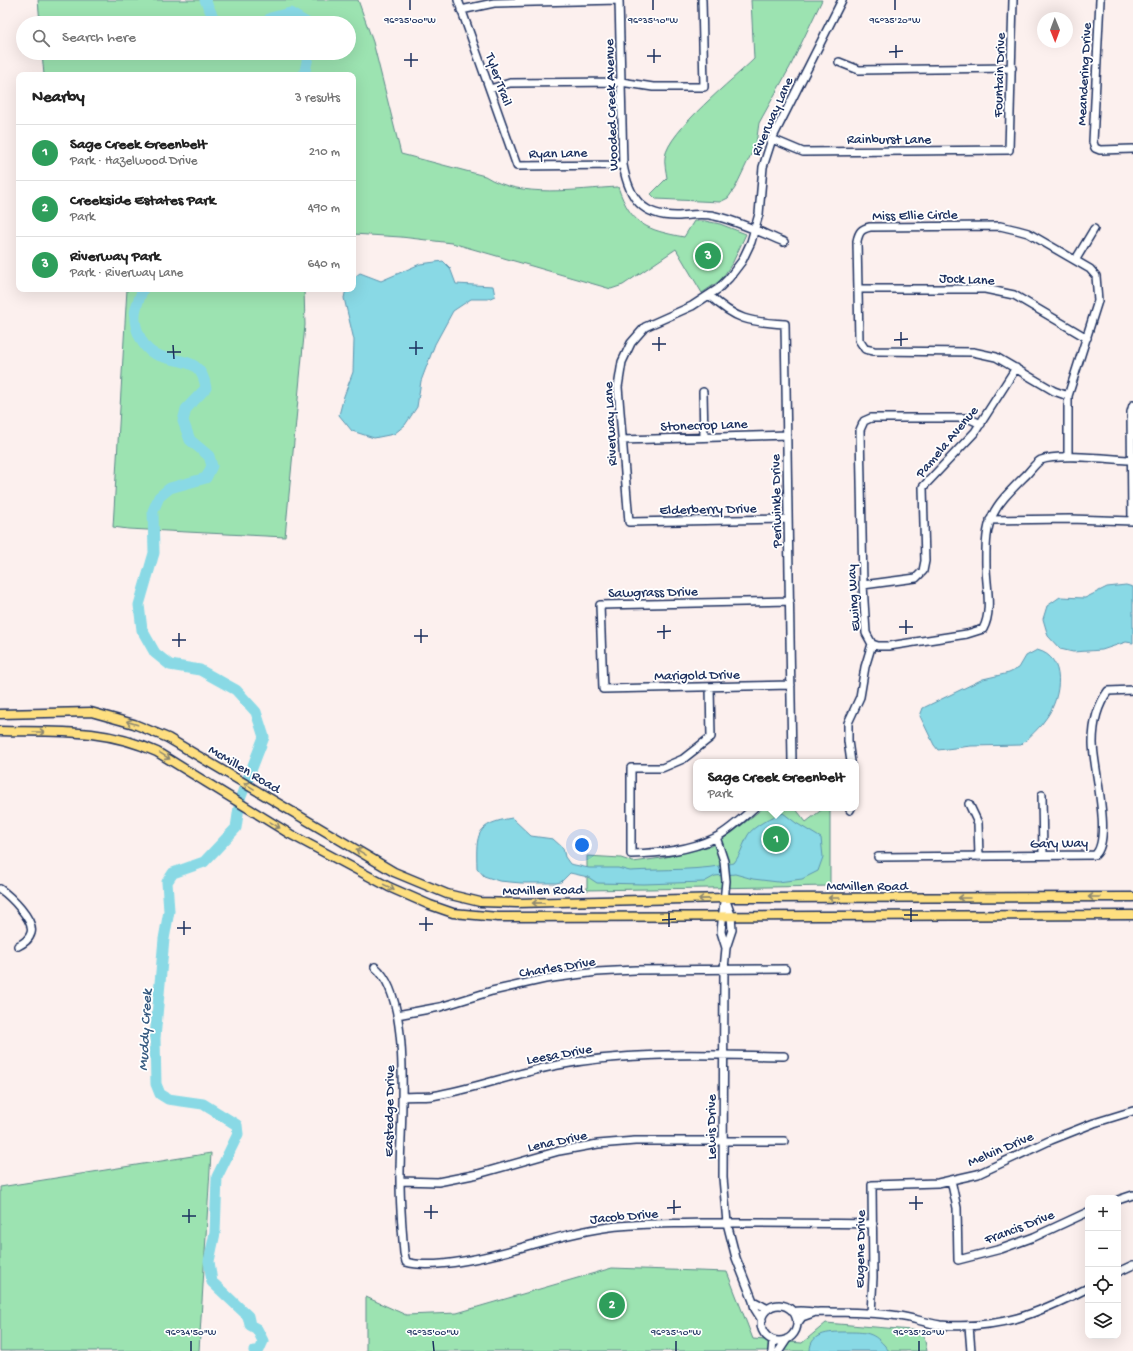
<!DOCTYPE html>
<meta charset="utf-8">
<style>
:root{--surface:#fff;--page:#f6f6f6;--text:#222;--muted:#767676;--line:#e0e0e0;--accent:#0f766e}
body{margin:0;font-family:"Gochi Hand",sans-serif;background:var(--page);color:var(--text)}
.controls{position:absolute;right:12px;bottom:12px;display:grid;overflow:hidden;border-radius:8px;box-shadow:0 4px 16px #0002}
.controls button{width:36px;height:36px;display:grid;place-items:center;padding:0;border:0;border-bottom:1px solid var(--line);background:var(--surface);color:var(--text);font:20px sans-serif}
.compass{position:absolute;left:1037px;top:12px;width:36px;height:36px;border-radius:50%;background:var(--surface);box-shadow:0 4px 16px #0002;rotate:179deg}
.you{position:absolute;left:582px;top:845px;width:14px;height:14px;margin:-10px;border:3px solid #fff;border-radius:50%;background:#1a73e8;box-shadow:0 0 0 6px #1a73e833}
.badge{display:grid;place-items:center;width:26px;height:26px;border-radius:50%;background:var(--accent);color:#fff;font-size:13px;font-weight:700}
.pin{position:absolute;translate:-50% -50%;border:2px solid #fff;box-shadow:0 1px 4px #0006}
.popup{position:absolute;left:693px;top:759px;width:166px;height:52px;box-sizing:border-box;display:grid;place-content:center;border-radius:8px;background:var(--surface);filter:drop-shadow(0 1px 3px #0005);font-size:13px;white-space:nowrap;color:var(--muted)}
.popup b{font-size:15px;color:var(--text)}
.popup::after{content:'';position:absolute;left:50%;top:100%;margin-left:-8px;border:8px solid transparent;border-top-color:var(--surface)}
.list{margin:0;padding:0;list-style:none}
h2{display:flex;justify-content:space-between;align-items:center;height:52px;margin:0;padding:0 16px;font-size:17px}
h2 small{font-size:13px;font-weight:400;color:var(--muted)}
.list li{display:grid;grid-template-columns:26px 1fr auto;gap:12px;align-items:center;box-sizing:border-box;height:56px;padding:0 16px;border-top:1px solid var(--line)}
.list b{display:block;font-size:15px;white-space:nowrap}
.list p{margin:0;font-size:13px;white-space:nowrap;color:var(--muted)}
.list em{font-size:13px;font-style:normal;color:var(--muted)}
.icon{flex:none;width:22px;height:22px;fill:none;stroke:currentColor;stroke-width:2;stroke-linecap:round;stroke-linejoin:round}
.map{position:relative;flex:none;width:1133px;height:1351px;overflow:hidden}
.search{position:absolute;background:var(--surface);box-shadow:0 4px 16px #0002;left:16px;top:16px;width:340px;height:44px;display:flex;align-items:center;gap:10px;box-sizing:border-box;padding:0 14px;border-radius:22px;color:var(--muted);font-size:15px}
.panel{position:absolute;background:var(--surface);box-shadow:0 4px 16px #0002;left:16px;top:72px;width:340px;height:220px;border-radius:8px}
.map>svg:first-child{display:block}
.green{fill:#9ce3b1;stroke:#5c8988}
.water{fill:#89d9e5;stroke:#5d95af}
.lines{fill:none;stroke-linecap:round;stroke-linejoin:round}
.river{stroke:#89d9e5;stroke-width:11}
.minor-casing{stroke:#1b2f5e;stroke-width:10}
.major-casing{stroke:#1b2f5e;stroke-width:11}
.minor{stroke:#fff;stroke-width:7}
.major{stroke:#fedf80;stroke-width:8}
.oneway{stroke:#8c876f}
.ticks{fill:none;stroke:#1b2f5e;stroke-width:1.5}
.labels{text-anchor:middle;stroke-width:3.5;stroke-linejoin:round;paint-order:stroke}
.street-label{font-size:14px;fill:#1b2f5e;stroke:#fff}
.water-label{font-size:15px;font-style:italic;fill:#365a80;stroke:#fff}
.ticks-label{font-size:10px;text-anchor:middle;fill:#1b2f5e;stroke:#fff;stroke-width:3.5;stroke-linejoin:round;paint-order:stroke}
</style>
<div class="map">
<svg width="1133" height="1351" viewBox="0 0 1133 1351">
<rect width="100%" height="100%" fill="#fcf0ee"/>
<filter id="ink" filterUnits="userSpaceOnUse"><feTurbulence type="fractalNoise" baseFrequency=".025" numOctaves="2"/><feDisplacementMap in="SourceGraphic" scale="8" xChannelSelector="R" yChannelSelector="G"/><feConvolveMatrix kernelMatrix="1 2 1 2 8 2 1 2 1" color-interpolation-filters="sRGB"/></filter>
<g filter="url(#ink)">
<!-- green -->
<path class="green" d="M38,0h320l15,42 28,112 84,22c36,23 91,13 133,11 13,38 29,43 66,50l10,-16h11l15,3 26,10 -13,28 -12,18 -19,13 -26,-44 -53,36 -12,4 -159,-46 -51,-6 -48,-3v-159h-309l-2,-22h307v-30h-309z
M751,0h71l-32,67 -31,56 -3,21 -21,44 -7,10 -8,4 -64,-3 -5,-5 16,-16c-1,-7 -3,-15 -2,-21 3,-26 70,-79 89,-98z
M127,289h177l1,36 -20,212 -157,-8 -15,-2z
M763,808h32l11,14 18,-14h6v78l-243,4v-34l34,2 12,4 29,-4 49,-12 22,-14z
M211,1153l-12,198h-199v-164z
M612,1268l115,4 26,67 49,4 24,-20 97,8 4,20h-561v-54l40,18 51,-2z"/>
<!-- water -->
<path class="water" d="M443,261l7,7 6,16 37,2 2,10 -7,3h-17l-18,12 -18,33 -14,37 -4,26 -12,18 -11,9 -20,4 -22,-7 -13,-16 5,-19 9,-24 1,-32 -10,-42 2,-9h7v-11l7,-5 21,8 39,-17z
M1126,585l7,2v56l-7,-1 -24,8 -29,2 -13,-3 -12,-13 -5,-17 4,-13 13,-9 25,1 22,-11z
M1037,650c30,7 24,47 10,67 -7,11 -17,19 -26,28l-50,1 -33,4 -4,-5 -14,-29 3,-8 60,-29 26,-6 10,-5 7,-12z
M783,813l13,10 25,15 2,19 -5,14 -16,8 -24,3 -25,-3 -18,-5 -20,2 -11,6 -60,2 -47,-1 -9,-6 -18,-4 -9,9 -5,1h-35l-22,-2 -15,-5 -7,-8c-1,-35 -1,-44 35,-50l19,18 22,3 10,9 2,9 5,7 19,4h29l12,3c34,-2 72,0 104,-8 7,-9 9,-19 14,-28 4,-8 27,-20 35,-22z
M848,1332c21,0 27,1 41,19h-79c0,-20 23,-19 38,-19z"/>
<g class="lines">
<!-- river -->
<path class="river" d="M205,0l11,23
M267,23l3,-5 20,-5 17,10
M304,75l5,-22
M143,289c-3,8 -8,18 -8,26 -1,12 7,32 18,38 23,12 48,1 53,35l-20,21 -3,12 7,19 19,16 3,10 -6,12 -36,10 -11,9 -6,14 1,42 -15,52 3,25 13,23 15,12 30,5 36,20 20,22 8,25 -24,62
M239,807l-3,21 -32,34 -31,11 -6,9 2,29 -5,28 -9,99 1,46 4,10 8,5 35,5 34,21 1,9 -21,43 -2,56 -6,28 3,21 36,34 2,9 7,4 6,12 -4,9 -5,1"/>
<!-- minor casing -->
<g class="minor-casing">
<path id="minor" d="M458,0l59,166 106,-1
M619,0l4,165c6,33 19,52 56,51 12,-1 24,-3 36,0 23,5 47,17 69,26
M1100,0l-7,142 2,6 5,2 33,-1
M461,10l33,-7 125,-3
M839,62l20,8 153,-2
M490,89l20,-6 111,-1 32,5h51l-2,-87
M772,139l31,13 206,-2 4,-150
M1076,259l18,-30
M858,289h127l29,6 73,43
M709,295c27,25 40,27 76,29l7,438
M703,392l1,45
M981,424l-13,-6h-97l-7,3 -4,9 3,155 3,48 6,11 6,2h11l78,-12 16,-5c10,-18 3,-44 3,-63 -1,-48 5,-56 38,-89 5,-4 11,-14 17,-17 17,-7 69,-1 89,0
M622,440l165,-5
M1068,457v-61l30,-95 -2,-25 -6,-7 -62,-36 -11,-3 -17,-4 -130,1c-9,2 -11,5 -13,14l2,99 6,9 9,2 99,1 23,5 58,34 14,5
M788,519l-159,3 -11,-135 4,-25 9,-19 14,-16 47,-21 26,-17 11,-11 13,-17 9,-19 8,-28 4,-47 9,-28 70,-139
M990,520l80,-1 63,2
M1132,521l-1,-109 2,-7
M863,585l53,-7 7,-7 2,-10 -2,-74 52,-55 41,-64
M790,601l-190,4 3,84 188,-4
M710,687l1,50 -28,22 -21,9h-31v86c29,-1 57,-3 84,-16 14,-7 27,-20 39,-30
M851,762l-3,-21v-18l12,-26 5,-30 7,-23
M1042,795l1,60
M969,804l9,19 1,34
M850,810l1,-2
M716,837l8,24 2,20 -5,51 5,16
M878,857l217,-2c18,-16 -2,-88 -2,-112 0,-18 4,-37 15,-52l25,-1
M0,889c10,7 35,31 31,44 -2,7 -7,10 -13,13
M725,898l6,17 1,15 -6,18 -2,21 -1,209 4,45 9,35 17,43 2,8 7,11
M375,967c40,33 24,164 25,213 0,25 2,49 4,73l2,9c30,9 97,-9 128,-18 25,-7 50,-14 76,-17 30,-4 61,-3 91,-4 57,0 115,0 172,1
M397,1015l43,-8 52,-16 53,-12 52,-7 38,-2 150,-1
M402,1097c9,-1 20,0 30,-1 43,-7 83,-23 126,-31 75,-14 151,-10 226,-9
M951,1180l6,28 1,52 43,-11 33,-12 54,-25
M400,1181l38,1 40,-8 81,-23 39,-7 37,-3h149
M1118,1200l15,-5
M1118,1272l15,-7
M753,1301l15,8
M761 1323a18 18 0 1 1 36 0a18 18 0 1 1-36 0Z
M793,1312c10,-3 17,1 27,0 26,0 52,0 79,4 14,2 27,7 41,9 59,5 97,-11 148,-37
M871,1313l2,-36 -1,-92 66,-2 40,-9 73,-34 43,-17 39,-12
M797,1324l5,-7 11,-4
M969,1326l2,25
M772,1351l1,-11
M779,1351l8,-12"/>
</g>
<!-- major casing -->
<g class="major-casing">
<path id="major" d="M0,714l91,-2 43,12 34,14 226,134 53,22 33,8 37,1 208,-5 408,-1
M0,731c57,1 104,-3 157,21l133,82 99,53 41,18 23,8 45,4 635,-2"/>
</g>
<!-- minor -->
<use href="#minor" class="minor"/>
<!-- major -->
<use href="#major" class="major"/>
</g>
<!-- one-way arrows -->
<defs><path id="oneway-shaft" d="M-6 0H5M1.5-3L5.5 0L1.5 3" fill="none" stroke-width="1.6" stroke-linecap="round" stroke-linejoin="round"/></defs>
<g class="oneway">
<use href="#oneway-shaft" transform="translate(132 723) rotate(-162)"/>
<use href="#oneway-shaft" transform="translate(39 732)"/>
<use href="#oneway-shaft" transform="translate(165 756) rotate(32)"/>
<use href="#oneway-shaft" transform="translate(249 786) rotate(-149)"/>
<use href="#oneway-shaft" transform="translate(275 825) rotate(32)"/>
<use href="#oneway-shaft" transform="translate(361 852) rotate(-149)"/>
<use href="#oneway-shaft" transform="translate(389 887) rotate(26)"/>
<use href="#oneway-shaft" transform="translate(1094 897) rotate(180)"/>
<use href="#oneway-shaft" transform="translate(834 898) rotate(-180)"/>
<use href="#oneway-shaft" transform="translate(964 898) rotate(180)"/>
<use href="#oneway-shaft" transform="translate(704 899) rotate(179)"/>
<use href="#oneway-shaft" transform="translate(538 903) rotate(179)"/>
</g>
</g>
<!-- ticks -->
<path class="ticks" d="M410,0v10M653,0v10M895,0v10M896,45v13M654,49v14M889,52l14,-1M411,53v14M647,56h14M404,60h14M901,332v14M659,337v14M894,340l14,-1M416,341v14M652,344h14M173,345l1,14M409,348h14M167,352h14M906,620v14M664,625v14M899,627h14M421,629v14M657,632l14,-1M179,633v14M414,636h14M172,640h14M911,908v14M669,913v14M904,915h14M426,917v14M662,920l14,-1M184,921v14M419,924h14M177,928h14M916,1196v14M674,1200v14M909,1203h14M431,1205v14M667,1208l14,-1M189,1209v14M424,1212h14M182,1216h14M191,1341v10M433,1341l1,10M676,1341v10M919,1341v10"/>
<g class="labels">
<!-- street labels -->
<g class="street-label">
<text transform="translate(1083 74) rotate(-87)" y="5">Meandering Drive</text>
<text transform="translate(998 75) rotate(-88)" y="5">Fountain Drive</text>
<text transform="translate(500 79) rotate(70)" y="5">Tyler Trail</text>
<text transform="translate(610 105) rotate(-92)" y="5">Wooded Creek Avenue</text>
<text transform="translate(771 116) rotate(-66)" y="5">Riverway Lane</text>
<text x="889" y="143">Rainburst Lane</text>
<text transform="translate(558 152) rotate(-1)" y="5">Ryan Lane</text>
<text transform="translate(915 214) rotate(-1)" y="5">Miss Ellie Circle</text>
<text transform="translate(967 278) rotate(3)" y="5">Jock Lane</text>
<text transform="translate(609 424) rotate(-93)" y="5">Riverway Lane</text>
<text transform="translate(704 424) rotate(-2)" y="5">Stonecrop Lane</text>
<text transform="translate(946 441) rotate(-50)" y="5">Pamela Avenue</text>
<text transform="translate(775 501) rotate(-91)" y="5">Periwinkle Drive</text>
<text transform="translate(708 508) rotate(-1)" y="5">Elderberry Drive</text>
<text transform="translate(653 591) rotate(-1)" y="5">Sawgrass Drive</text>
<text transform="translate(852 598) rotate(-94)" y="5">Ewing Way</text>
<text transform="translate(697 674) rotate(-1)" y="5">Marigold Drive</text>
<text transform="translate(245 768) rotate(31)" y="5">McMillen Road</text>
<text transform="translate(1059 842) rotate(-1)" y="5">Gary Way</text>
<text x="867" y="890">McMillen Road</text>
<text transform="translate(543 889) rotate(-1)" y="5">McMillen Road</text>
<text transform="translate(557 966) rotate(-9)" y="5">Charles Drive</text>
<text transform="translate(559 1053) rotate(-10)" y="5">Leesa Drive</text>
<text transform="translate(388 1111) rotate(-89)" y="5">Eastedge Drive</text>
<text transform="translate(710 1127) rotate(-90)" y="5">Lewis Drive</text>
<text transform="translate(557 1140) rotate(-12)" y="5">Lena Drive</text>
<text transform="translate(1000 1148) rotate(-23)" y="5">Melvin Drive</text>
<text transform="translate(624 1215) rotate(-5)" y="5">Jacob Drive</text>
<text transform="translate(1019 1226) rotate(-21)" y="5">Francis Drive</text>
<text transform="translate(859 1249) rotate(-89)" y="5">Eugene Drive</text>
</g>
<!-- water labels -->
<g class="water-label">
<text transform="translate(144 1030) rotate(-87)" y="5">Muddy Creek</text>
</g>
</g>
<g class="ticks-label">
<text x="410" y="23">96°35'00"W</text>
<text x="653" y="23">96°35'10"W</text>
<text x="895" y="23">96°35'20"W</text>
<text x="191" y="1335">96°34'50"W</text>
<text x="433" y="1335">96°35'00"W</text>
<text x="676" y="1335">96°35'10"W</text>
<text x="919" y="1335">96°35'20"W</text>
</g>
</svg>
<div class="controls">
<button>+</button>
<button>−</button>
<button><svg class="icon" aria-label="locate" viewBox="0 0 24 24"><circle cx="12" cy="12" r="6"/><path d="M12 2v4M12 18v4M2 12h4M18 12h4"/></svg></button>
<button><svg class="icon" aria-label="layers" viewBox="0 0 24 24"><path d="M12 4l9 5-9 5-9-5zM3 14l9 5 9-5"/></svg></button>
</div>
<svg class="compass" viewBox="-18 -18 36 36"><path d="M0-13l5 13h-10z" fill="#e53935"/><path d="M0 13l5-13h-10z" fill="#767676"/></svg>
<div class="you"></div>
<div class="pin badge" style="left:776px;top:839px;background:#2e9e5b">1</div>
<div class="popup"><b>Sage Creek Greenbelt</b>Park</div>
<div class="pin badge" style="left:612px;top:1305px;background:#2e9e5b">2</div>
<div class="pin badge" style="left:708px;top:256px;background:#2e9e5b">3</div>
<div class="search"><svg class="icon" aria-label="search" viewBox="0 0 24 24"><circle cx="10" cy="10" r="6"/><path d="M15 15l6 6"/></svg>Search here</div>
<section class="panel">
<h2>Nearby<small>3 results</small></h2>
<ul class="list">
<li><span class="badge" style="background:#2e9e5b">1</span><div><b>Sage Creek Greenbelt</b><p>Park · Hazelwood Drive</p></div><em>210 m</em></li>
<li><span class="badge" style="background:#2e9e5b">2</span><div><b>Creekside Estates Park</b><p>Park</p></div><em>490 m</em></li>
<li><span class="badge" style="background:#2e9e5b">3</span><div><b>Riverway Park</b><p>Park · Riverway Lane</p></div><em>640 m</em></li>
</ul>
</section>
</div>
